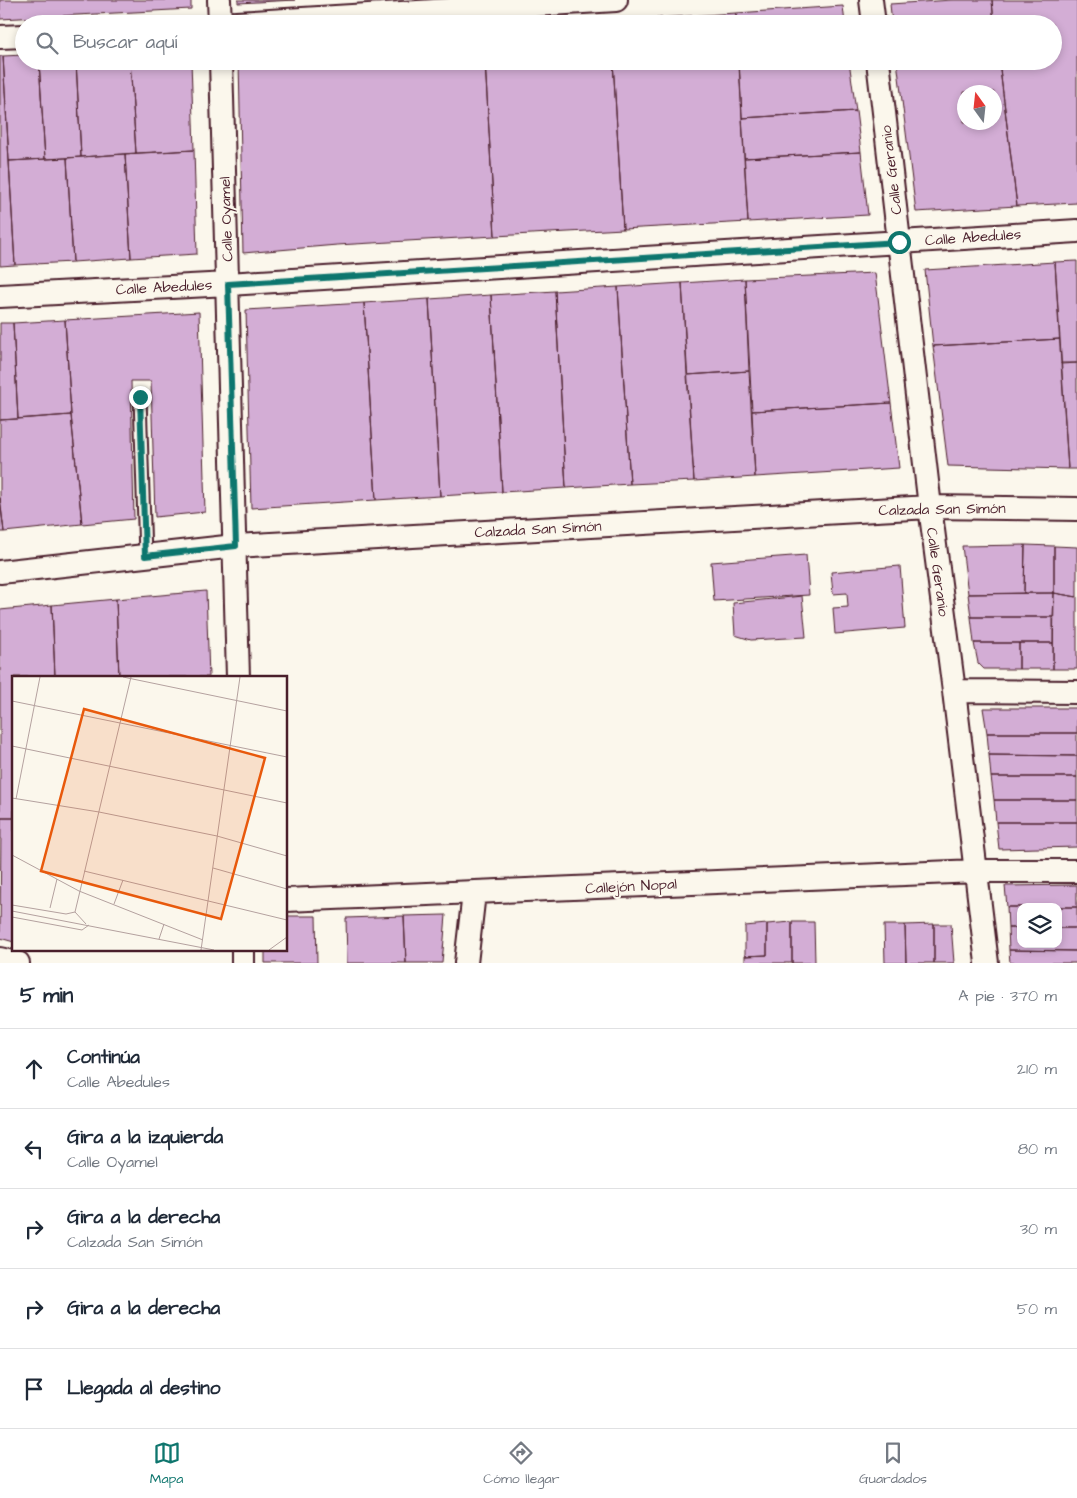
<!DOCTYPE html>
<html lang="es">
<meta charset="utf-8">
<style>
:root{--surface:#fff;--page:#f2f2f3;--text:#1f2937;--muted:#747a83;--line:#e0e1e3;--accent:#0f766e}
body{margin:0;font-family:"Architects Daughter",sans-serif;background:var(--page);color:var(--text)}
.controls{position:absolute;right:15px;bottom:15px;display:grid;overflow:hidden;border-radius:10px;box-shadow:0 2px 8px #0003}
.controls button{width:45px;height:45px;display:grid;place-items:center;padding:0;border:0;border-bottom:1px solid var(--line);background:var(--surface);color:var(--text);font:25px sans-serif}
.compass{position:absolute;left:957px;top:85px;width:45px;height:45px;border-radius:50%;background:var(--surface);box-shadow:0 2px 8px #0003;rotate:345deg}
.stop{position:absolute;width:15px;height:15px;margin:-11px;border:4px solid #0f766e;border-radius:50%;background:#fff}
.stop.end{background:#0f766e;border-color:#fff;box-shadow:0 1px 5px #0008}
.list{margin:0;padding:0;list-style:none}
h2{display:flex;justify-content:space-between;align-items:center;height:65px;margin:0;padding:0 20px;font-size:21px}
h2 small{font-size:16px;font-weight:400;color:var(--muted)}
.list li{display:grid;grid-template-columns:32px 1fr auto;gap:15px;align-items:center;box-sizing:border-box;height:80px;padding:0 20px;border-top:1px solid var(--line)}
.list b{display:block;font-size:19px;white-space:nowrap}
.list p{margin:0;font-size:16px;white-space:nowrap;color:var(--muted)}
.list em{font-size:16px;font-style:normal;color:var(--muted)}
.icon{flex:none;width:28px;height:28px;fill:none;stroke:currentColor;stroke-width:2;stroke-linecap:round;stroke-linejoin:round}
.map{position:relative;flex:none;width:1077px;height:963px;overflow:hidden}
.search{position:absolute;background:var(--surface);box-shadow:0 2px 8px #0003;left:15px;right:15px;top:15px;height:55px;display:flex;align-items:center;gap:12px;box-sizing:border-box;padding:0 18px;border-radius:28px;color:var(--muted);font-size:19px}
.sheet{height:465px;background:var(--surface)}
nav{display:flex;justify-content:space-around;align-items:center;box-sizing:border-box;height:70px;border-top:1px solid var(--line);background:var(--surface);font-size:14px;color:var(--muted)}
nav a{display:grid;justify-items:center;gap:2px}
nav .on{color:var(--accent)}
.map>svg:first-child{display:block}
.building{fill:#d3add5;stroke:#4a1f2b;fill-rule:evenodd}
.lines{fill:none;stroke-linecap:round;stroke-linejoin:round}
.lane-casing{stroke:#4a1f2b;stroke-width:15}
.street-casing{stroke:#4a1f2b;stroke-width:26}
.lane{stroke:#fbf7ec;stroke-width:11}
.street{stroke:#fbf7ec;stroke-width:22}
.route{stroke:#0f766e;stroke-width:6}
.labels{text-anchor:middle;stroke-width:4;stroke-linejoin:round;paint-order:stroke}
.street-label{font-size:15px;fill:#4a1f2b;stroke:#fbf7ec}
.inset-road{fill:none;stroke:#b4a19f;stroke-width:1}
.view{fill:#e8590c;fill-opacity:0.15;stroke:#e8590c;stroke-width:2.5}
.inset-edge{fill:none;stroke:#4a1f2b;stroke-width:2.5}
</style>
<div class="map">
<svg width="1077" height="963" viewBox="0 0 1077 963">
<rect width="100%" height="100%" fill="#fbf7ec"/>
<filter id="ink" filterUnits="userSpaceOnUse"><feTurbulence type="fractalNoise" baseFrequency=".02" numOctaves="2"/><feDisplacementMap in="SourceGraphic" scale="10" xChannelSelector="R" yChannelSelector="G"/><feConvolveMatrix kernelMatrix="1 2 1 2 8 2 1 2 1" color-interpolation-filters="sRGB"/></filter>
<g filter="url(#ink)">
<!-- building -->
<path class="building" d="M0,0h191v9l-191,10z
M238,0h57l-57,3z
M952,0h40l2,24h-102l-2,-20z
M992,0h85v203l-60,3 -18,-145h54v-37h-59z
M843,6l2,18h-109v-11z
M736,13v11h-125l-1,-3z
M610,21l1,3h-52z
M24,55v6h15l6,98 -36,2 -6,-105z
M0,56h3l12,209 -15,1z
M39,61h37l5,96 -36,2z
M76,61h54l6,92 -55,4z
M130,61h61l3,89 -58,3z
M239,61h246l10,175 -158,9 -94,8z
M485,61h128l10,168 -128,7z
M613,61h126l9,161 -125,7z
M739,61h70l-70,4z
M809,61h40l7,50 -114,7 -3,-53z
M897,61h102l18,145 -101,6zM964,92h30v30h-30z
M856,111l5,41 -117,6 -2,-40z
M194,150l3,104 -66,4 -6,-104z
M861,152l7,63 -120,7 -4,-64z
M125,154l6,104 -58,4 -6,-104z
M67,158l6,104 -58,3 -6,-104z
M1077,261v102l-16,1 -6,-102z
M1055,262l5,77 -127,7 -8,-76z
M875,273l16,130 -139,8 -7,-132z
M745,279l4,92 -62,4 -5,-92z
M682,283l12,198 -64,3 -12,-197z
M618,287l12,197 -64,4 -11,-197z
M555,291l11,197 -64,4 -11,-197z
M491,295l11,197 -62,4 -11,-197z
M429,299l11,197 -64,4 -12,-197z
M364,303l12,197 -125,8 -5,-198z
M199,312l6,200 -50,5 -4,-136h-20l3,138 -52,5 -11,-109 -6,-95z
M65,320l6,95 -53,4 -5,-96z
M0,323h13l5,96 -18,1z
M1060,339l8,130 -120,-3 -15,-120z
M1061,363h16v106h-9z
M749,371l6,106 -61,4 -7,-106z
M891,403l8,65 -144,9 -3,-66z
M71,415l11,109 -78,8 -4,-34v-78z
M0,498l4,34h-4z
M1025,545l-1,48 -56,1 -6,-48z
M1025,545l29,1v47h-30z
M1054,546l23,1v50l-23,-4z
M806,555l3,40 -95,6 -3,-39z
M900,566l5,62 -70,6 -2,-26 15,-1 -1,-14 -14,1 -2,-22z
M206,591l3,86h-90l-3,-78z
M1054,593l-1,24h-82l-3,-23z
M1054,593l23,4v72h-24z
M802,596l4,41 -55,3 -16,-5 -2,-32z
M116,599l3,78h-64l-3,-72z
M52,605l3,72h-41v141h-14v-208z
M971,617h82v26h-79z
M974,643h45v26h-35l-6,-6z
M1019,643h34v26h-34z
M983,708h94v25h-90z
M987,733h90v23l-88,-1z
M989,755l88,1v21h-86z
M991,777h86v23h-83z
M994,800h83v22h-81z
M1,818h13v124l-14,-4z
M996,822h81v25l-78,2z
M1077,885v22h-70l-2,-21z
M1007,907h14v21h-13z
M1058,907h19v21h-19z
M446,915l-4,48h-36l-2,-47z
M286,916h30l1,47h-52v-14h21z
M404,916l2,47h-59l-1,-45z
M792,922v41h-47v-7l22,-1v-31z
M792,922h22l1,41h-23z
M767,924v31l-22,1v-30z
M934,924h17l3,39h-20z
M934,924v39h-28l-1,-38z
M884,925h21l1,38h-21z
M1008,928h13v16h37v-16h19v23l-68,-1z
M1009,950l68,1v12h-67z"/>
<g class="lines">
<!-- lane casing -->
<g class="lane-casing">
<path id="lane" d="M140,397l5,159"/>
</g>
<!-- street casing -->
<g class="street-casing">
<path id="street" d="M219,0l1,24
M871,0l3,24
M220,24l396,-24
M0,37l24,-1
M221,61l17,616
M878,61l52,446 24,184 33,272
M0,296l228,-12 849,-53
M0,572l235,-26 695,-39 147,2
M954,691l123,1
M286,900l690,-29h101
M243,949v14
M0,959l18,4
M466,963l8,-70"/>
</g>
<!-- lane -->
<use href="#lane" class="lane"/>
<!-- street -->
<use href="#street" class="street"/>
</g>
</g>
<g class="lines" filter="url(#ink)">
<!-- route -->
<path class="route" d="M140,397l5,159 91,-10 -8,-262 671,-42"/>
</g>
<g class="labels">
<!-- street labels -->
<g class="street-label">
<text transform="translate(891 170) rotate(-97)" y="5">Calle Geranio</text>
<text transform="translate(226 219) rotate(-92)" y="5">Calle Oyamel</text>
<text transform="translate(973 237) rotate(-4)" y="5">Calle Abedules</text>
<text transform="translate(164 287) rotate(-3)" y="5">Calle Abedules</text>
<text transform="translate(942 509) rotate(-1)" y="5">Calzada San Simón</text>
<text transform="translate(538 529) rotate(-3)" y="5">Calzada San Simón</text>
<text transform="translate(938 572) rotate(82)" y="5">Calle Geranio</text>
<text transform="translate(631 886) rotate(-3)" y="5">Callejón Nopal</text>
</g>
</g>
<!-- overview -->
<g transform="translate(12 676)">
<rect width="275" height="275" fill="#fbf7ec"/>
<path class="inset-road" d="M111,1l164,34M0,25l275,56M0,70l275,57M0,122l87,14 118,24 70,20M4,123l24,-122M0,179l67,36 124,49M201,192l74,21M72,195l203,49M102,228l9,-24M0,229l54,9 9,-2 56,-235M38,232l7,-29M0,235l202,39M63,236l11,12M0,241l70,13 7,-5M147,263l5,-15M189,274l39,-273M257,274l18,-13"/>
<path class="view" d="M72,33l181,49 -44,161 -180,-48z"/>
<rect width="275" height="275" class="inset-edge"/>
</g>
</svg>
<div class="controls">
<button><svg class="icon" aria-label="layers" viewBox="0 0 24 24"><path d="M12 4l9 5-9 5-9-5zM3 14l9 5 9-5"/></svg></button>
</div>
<svg class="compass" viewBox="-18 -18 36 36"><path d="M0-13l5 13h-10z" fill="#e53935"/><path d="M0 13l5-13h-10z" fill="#747a83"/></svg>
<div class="stop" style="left:899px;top:242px"></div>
<div class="stop end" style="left:140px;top:397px"></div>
<div class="search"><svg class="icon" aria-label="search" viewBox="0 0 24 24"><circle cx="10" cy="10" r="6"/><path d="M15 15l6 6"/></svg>Buscar aquí</div>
</div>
<section class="sheet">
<h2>5 min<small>A pie · 370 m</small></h2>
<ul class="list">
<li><svg class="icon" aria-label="ahead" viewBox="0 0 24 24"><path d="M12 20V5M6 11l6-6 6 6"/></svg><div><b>Continúa</b><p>Calle Abedules</p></div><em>210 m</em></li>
<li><svg class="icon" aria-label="left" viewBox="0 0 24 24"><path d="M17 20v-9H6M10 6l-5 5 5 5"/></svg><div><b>Gira a la izquierda</b><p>Calle Oyamel</p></div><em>80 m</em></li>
<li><svg class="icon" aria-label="right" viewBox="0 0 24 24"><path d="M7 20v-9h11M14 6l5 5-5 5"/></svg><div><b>Gira a la derecha</b><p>Calzada San Simón</p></div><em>30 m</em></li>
<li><svg class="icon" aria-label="right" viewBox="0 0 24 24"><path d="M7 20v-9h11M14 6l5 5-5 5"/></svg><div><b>Gira a la derecha</b></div><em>50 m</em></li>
<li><svg class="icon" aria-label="arrive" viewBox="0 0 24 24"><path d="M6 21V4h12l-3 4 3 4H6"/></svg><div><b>Llegada al destino</b></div></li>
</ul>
</section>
<nav>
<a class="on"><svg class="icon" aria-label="map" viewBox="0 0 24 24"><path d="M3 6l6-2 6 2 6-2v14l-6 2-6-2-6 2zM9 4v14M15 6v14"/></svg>Mapa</a>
<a><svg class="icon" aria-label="directions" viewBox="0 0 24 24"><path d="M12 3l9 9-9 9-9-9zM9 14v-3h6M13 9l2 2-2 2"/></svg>Cómo llegar</a>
<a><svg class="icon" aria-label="saved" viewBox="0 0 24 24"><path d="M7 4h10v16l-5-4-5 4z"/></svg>Guardados</a>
</nav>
